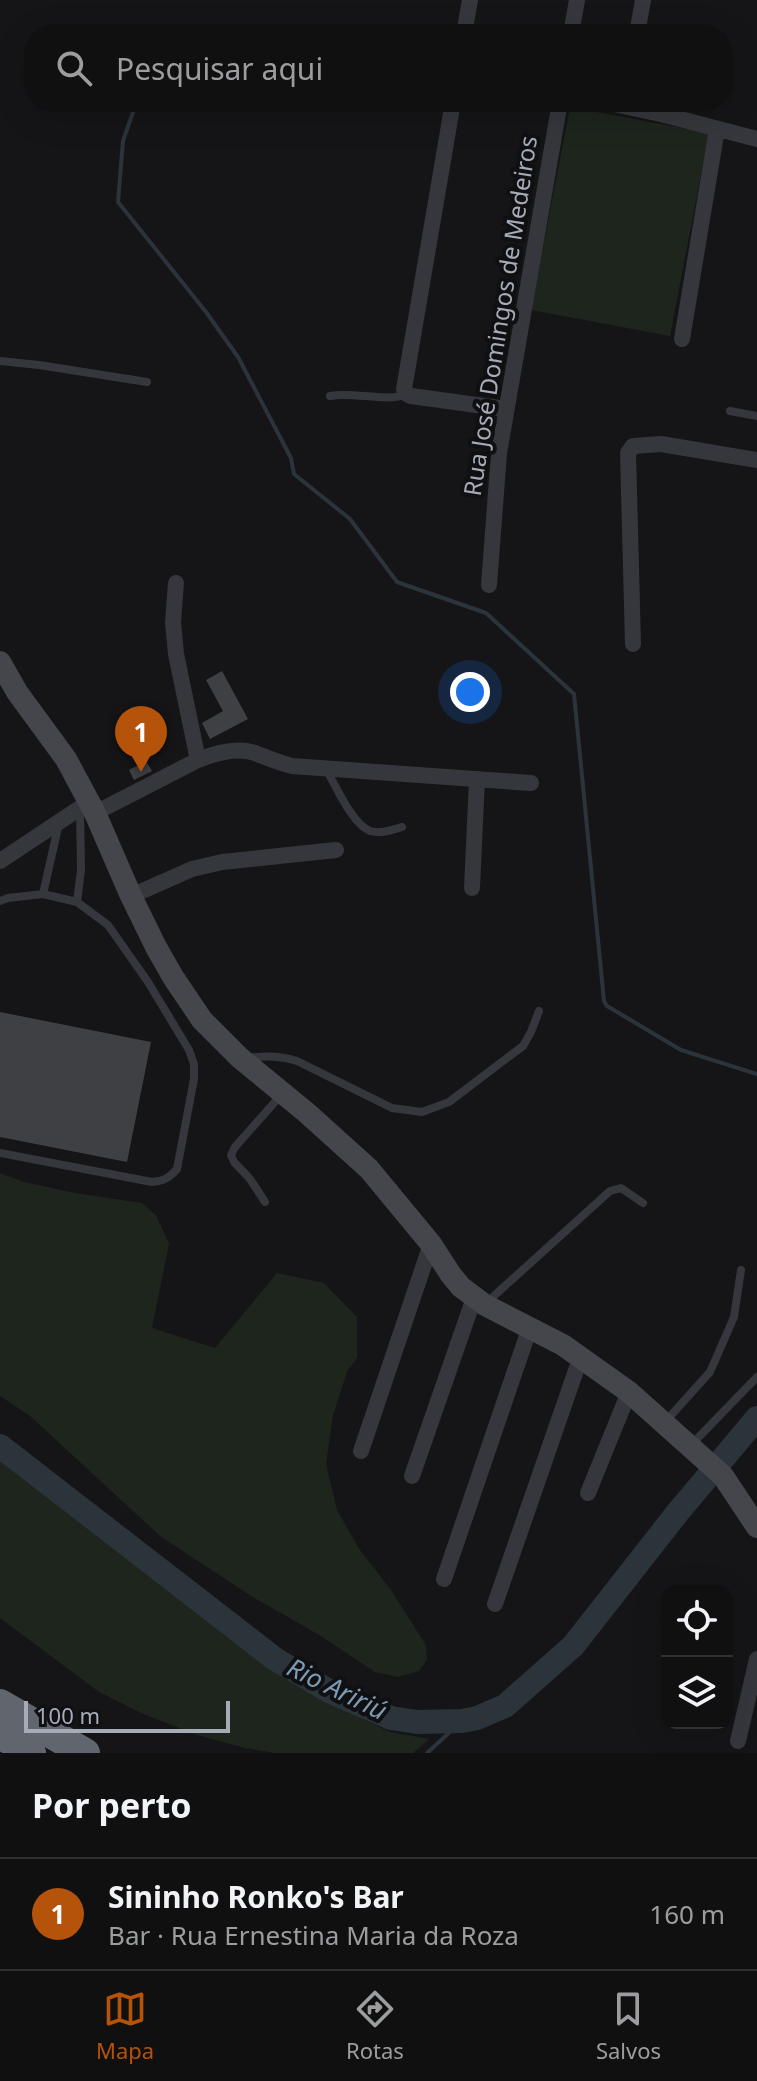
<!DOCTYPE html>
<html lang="pt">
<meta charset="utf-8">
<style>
:root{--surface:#101011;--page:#19191a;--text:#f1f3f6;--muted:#9c9d9f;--line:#303031;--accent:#b45309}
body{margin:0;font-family:"Noto Sans",sans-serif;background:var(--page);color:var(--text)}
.controls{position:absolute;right:24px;bottom:24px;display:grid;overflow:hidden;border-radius:16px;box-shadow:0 8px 32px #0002}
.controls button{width:72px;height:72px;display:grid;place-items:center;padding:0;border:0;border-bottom:2px solid var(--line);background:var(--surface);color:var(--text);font:40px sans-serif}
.scale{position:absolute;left:24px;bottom:20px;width:206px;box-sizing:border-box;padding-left:8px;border:4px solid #a6acb7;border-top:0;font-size:22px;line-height:28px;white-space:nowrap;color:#a6acb7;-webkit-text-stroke:6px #101012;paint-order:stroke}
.you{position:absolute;left:470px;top:692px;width:28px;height:28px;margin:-20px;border:6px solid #fff;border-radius:50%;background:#1a73e8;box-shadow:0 0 0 12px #1a73e833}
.badge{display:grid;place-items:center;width:52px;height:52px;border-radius:50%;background:var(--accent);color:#fff;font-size:26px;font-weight:700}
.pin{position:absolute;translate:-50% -66px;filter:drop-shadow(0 2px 4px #0008)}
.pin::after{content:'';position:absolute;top:42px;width:28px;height:24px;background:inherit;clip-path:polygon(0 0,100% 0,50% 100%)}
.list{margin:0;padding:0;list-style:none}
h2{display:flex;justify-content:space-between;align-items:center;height:104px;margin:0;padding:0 32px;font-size:34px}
h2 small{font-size:26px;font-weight:400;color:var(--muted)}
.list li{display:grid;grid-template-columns:52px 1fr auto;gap:24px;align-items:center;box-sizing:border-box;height:112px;padding:0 32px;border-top:2px solid var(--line)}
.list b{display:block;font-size:30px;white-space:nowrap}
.list p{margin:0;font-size:26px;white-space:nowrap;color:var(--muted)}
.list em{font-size:26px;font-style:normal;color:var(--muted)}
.icon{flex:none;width:44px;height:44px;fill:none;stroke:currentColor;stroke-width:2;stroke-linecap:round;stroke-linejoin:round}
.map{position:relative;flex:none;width:757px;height:1753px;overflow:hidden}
.search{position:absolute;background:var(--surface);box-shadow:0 8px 32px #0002;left:24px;right:24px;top:24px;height:88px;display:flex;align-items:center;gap:20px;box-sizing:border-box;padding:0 28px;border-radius:32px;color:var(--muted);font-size:30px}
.sheet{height:216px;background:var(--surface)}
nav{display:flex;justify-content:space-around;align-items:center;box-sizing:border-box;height:112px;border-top:2px solid var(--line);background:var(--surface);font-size:22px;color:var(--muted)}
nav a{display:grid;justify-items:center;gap:4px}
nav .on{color:var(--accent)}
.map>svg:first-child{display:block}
.green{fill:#1d251d}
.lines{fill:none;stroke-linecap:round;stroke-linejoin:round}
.stream{stroke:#2b343b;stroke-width:4}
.river{stroke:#2b343b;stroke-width:24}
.building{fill:#3f4044}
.lane{stroke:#36373c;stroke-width:8}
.street{stroke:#36373c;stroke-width:16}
.secondary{stroke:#44464c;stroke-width:22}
.highway{stroke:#61656d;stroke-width:30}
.labels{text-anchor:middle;stroke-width:8;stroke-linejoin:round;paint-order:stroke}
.street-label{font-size:24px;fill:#a6acb7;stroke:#101012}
.water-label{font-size:26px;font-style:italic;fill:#7c9bb3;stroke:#101012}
</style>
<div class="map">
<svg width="757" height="1753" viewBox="0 0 757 1753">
<rect width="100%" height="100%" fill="#151517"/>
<!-- green -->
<path class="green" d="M570,107l139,26 -39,203 -139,-26z
M0,1173l24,9 51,11 67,10 14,12 13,29 -17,84 63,20 62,-75 47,10 33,34v41l-10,14 -14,44 -7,48 11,46 23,40 31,40 35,55 1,15 -8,11 -21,6 -23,-5 -54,-36 -70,-40 -91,-60 -130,-120 -30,-20z
M0,1460l322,239 68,33 40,7 -17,14h-138l-30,-5 -48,-13 -56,-22 -42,-21 -99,-74z"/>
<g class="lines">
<!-- stream -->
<path class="stream" d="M130,102l3,10 -10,29 -5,61 88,110 32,45 53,101 3,16 56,45 47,63 89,31 88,81 30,307 3,5 74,44 76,24
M427,1753l35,-32"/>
<!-- river -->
<path class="river" d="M0,1446l275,213 54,32 62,27 26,4 45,-1 15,-3 28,-12 68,-60 105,-134 79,-94"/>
</g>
<!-- building -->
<path class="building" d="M222,671l26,48 -38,20 -8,-16 21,-12 -17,-31z
M146,761l6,10 -18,9 -5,-10z
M0,1012l151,30 -24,120 -127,-25z"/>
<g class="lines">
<!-- lane -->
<path class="lane" d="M0,361l39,4 108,17
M330,396c24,-5 55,7 77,-2
M730,411l27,5
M326,769c10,17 26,55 44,62 11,3 22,-1 32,-4
M43,894l16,-71
M0,901l8,-3 35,-4 34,8 31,23 40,57 41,68 5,14v15l-17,90c-8,9 -13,12 -25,13l-152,-29
M77,902l4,-32 -1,-62
M245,1058c19,-2 33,-3 52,3l95,47 30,4 27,-10 74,-56 8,-14 8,-21
M265,1202l-15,-23 -16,-17 -3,-7 4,-8 47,-53
M485,1304l125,-113 11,-3 22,15
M665,1422l45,-50 24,-55 7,-47
M691,1445l66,-68"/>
<!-- street -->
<path class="street" d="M464,34l6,-34
M571,34l6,-34
M637,34l6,-34
M453,102l-49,287 3,5 4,2 95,13
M605,102l60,13 92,24
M682,339l35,-210
M176,583l-3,39 3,32 22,106
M489,585l10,-132 61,-351
M633,644l-5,-191 5,-7 28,-2 96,16
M95,813l103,-53c17,-7 40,-13 57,-7 13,5 24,10 37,13l239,17
M0,861l89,-59
M472,888l5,-109
M131,896l61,-27 30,-7 114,-12
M361,1451l70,-207
M412,1476l62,-178
M588,1493l41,-101
M444,1579l86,-252
M495,1604l86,-248
M738,1741l19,-82"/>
<!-- secondary -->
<path class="secondary" d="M0,662l17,30 49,67 29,54 36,83 25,51 17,30 29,43 38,38 67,55 62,56 62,75 20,31 10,12 24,18 78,40 66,47 94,84 34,51"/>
<!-- highway -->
<path class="highway" d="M0,1704l85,49
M0,1734l31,19"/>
</g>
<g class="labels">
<!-- street labels -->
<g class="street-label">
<text transform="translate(501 316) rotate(-81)" y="8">Rua José Domingos de Medeiros</text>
</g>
<!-- water labels -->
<g class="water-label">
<text transform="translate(337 1689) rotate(26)" y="9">Rio Aririú</text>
</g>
</g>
</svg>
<div class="controls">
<button><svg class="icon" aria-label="locate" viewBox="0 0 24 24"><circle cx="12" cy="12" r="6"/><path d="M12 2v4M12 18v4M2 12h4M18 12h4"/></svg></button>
<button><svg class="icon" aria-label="layers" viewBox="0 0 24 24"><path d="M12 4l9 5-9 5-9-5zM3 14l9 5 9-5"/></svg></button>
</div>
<div class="scale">100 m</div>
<div class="you"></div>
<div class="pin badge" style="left:141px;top:772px">1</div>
<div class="search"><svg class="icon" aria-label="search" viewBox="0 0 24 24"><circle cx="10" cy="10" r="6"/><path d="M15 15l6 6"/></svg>Pesquisar aqui</div>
</div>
<section class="sheet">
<h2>Por perto<small></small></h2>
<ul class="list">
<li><span class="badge">1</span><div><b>Sininho Ronko's Bar</b><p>Bar · Rua Ernestina Maria da Roza</p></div><em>160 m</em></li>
</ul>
</section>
<nav>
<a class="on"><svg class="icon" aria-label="map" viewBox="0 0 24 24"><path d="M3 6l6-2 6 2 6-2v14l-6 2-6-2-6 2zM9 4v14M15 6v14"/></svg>Mapa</a>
<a><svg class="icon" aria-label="directions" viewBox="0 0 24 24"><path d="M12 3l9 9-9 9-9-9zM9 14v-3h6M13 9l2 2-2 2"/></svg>Rotas</a>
<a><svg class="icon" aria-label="saved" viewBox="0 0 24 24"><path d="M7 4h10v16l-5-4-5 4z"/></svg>Salvos</a>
</nav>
